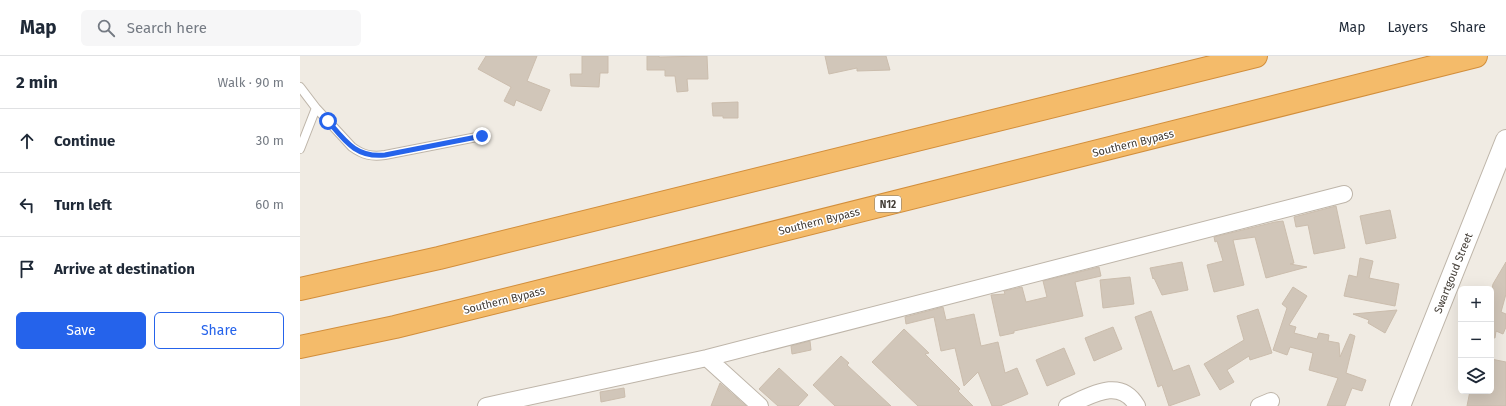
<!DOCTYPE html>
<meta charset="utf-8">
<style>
:root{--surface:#fff;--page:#f6f6f7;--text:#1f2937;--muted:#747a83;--line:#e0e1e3;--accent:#2563eb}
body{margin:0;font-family:"Fira Sans",sans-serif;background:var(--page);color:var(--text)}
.controls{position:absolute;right:12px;bottom:12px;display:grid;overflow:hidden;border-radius:6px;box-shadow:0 4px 16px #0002}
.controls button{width:36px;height:36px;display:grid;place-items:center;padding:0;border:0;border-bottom:1px solid var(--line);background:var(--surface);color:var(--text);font:20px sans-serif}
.stop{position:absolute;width:12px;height:12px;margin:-9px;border:3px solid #2563eb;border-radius:50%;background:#fff}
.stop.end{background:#2563eb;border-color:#fff;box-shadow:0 1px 4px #0008}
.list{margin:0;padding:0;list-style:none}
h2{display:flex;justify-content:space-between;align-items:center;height:52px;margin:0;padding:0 16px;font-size:17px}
h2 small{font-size:13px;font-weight:400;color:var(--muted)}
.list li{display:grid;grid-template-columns:26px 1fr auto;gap:12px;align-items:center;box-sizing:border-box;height:64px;padding:0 16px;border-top:1px solid var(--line)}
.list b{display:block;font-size:15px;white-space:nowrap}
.list em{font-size:13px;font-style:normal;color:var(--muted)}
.actions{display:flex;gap:8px;padding:12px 16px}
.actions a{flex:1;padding:9px 0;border:1px solid var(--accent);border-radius:6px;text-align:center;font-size:14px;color:var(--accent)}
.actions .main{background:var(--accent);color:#fff}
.icon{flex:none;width:22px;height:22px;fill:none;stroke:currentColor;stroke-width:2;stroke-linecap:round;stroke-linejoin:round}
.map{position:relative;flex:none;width:1206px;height:350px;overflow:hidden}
header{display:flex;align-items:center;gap:24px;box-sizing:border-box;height:56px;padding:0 20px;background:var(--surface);border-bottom:1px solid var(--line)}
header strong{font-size:19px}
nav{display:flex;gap:22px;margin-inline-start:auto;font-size:14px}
.search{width:280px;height:36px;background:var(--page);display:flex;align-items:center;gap:10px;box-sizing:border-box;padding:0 14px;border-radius:6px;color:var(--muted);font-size:15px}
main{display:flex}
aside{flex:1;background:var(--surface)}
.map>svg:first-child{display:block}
.building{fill:#d1c6b9;stroke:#cbbdad}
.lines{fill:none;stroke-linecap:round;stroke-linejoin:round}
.service-casing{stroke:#beb5a9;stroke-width:10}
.minor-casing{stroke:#beb5a9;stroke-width:18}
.tertiary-casing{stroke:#beb5a9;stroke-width:22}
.motorway-casing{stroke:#d28e3b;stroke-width:24}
.service{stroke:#fff;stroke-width:8}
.minor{stroke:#fff;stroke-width:16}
.tertiary{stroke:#fff;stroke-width:20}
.motorway{stroke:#f4bb6a;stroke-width:22}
.route{stroke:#2563eb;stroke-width:5}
.labels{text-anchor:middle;stroke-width:3;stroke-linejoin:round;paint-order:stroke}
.shield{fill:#fff;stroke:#7a7671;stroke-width:1}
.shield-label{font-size:10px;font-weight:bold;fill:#413b34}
.street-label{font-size:11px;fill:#413b34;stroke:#fff}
</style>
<header>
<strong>Map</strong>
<div class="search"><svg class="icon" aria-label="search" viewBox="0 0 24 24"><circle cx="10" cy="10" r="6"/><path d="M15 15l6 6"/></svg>Search here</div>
<nav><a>Map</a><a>Layers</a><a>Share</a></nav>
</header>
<main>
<aside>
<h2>2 min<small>Walk · 90 m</small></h2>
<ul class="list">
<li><svg class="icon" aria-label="ahead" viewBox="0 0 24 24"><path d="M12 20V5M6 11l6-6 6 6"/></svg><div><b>Continue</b></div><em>30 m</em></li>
<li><svg class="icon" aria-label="left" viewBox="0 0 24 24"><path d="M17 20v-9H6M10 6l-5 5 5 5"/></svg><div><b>Turn left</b></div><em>60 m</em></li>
<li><svg class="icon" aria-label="arrive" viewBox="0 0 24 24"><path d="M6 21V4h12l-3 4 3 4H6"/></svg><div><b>Arrive at destination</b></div></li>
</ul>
<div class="actions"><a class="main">Save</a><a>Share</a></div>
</aside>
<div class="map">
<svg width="1206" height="350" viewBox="0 0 1206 350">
<rect width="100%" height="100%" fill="#f0ebe3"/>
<!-- building -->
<path class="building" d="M186,0h51l-10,25 23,9 -9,21 -25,-11 -2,6 -10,-5 7,-14 -33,-18z
M282,0h26v17h-8l-1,14 -28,-1 -1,-12h12z
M347,0h12v1l48,-1 1,23h-21l1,12 -11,1 -2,-16h-10v-6h-18z
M525,0h61l4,14 -33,1v-3l-28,6z
M438,46v16h-15v-2h-10l-1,-13z
M1036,150l9,42 -31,6 -6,-29 -12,2 -2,-10z
M1090,154l6,28 -30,6 -6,-28z
M983,165l11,42 -4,1 17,3 -41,11 -11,-41 -22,3 11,45 -30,7 -7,-27 16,-4 -6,-20 -2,1 -1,-5 61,-15z
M1060,202l13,3 -4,17 30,6 -4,22 -51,-10 5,-21 8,2z
M882,206l6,28 -26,5 -8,-17 -1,1 -3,-11z
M1206,206v32l-5,18 5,2v13l-3,7 -7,-3 -1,7 -4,-1v-43l2,-10z
M799,211l2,9 -26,6 8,34 -69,15v2l-14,3 -9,-41 14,-1 -1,-3 18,-4 4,15 21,-5 -4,-16z
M830,221l4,27 -31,4 -3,-28z
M993,231l14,9 -18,29 7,2 -2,6 23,6 2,-6 10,2 -1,6 11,2 1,14 10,-23 5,2 -9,37 20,7 -4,11 -10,-3 -7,18h-18l11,-28 -29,-8 4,-17 -23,-6 -3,8 -14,-5 14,-42 -5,-4z
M643,251l3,13 28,-6 7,32 17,-4 7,31 12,-5 11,26 -28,12h-8l-14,-34 -14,14 -9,-38 -14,3 -7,-34 -28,7 -1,-7z
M958,253l14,44 -22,7 -1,-4 -22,14 7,12 -14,8 -16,-26 40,-24 -7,-24z
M1097,254l-12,23 -17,-10 1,-3 -16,-6z
M851,255l22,60 16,-6 11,30 -31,11 -7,-21 -4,2 -23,-70z
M813,271l9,22 -28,12 -9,-23z
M604,273l25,24 -4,1 35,35 -2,2 15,15h-55l-46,-44z
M510,285l1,9 -19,4 -1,-8z
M764,292l11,26 -28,12 -11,-26z
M541,300l8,7 -2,2 44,41h-56l-22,-21z
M1191,303l15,3v44h-39l3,-15h21z
M479,312l29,27 -10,11h-20l-19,-17z
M420,327l26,23h-35z
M324,332l1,9 -24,5 -1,-10z"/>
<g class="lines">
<!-- service casing -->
<g class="service-casing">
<path id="service" d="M0,31l16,21 -16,41
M16,52l36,39c11,8 20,10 33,8l97,-19"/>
</g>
<!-- minor casing -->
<g class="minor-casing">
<path id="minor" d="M407,302l53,48
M186,350l221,-48 637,-164
M767,350c23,-10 53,-30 70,0
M959,350l12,-5"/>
</g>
<!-- tertiary casing -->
<g class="tertiary-casing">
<path id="tertiary" d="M1100,350l106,-266"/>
</g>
<!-- motorway casing -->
<g class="motorway-casing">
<path id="motorway" d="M0,233l139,-31 817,-202
M0,291l95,-20 162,-40 919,-231"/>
</g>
<!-- service -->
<use href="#service" class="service"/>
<!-- minor -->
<use href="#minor" class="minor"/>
<!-- tertiary -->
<use href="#tertiary" class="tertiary"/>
<!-- motorway -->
<use href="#motorway" class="motorway"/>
</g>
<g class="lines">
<!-- route -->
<path class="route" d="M28,65c17,20 28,37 57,34l97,-19"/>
</g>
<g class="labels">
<!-- shield labels -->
<rect class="shield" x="575" y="140" width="26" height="16" rx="3"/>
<g class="shield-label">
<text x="588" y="152">N12</text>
</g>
<!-- street labels -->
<g class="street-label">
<text transform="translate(833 87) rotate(-14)" y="4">Southern Bypass</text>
<text transform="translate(519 165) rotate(-14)" y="4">Southern Bypass</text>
<text transform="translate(1153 217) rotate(-68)" y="4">Swartgoud Street</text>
<text transform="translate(204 244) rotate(-14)" y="4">Southern Bypass</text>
</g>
</g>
</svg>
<div class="controls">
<button>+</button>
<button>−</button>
<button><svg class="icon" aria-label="layers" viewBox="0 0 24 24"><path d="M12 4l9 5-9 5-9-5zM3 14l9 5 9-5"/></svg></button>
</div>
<div class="stop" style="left:28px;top:65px"></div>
<div class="stop end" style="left:182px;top:80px"></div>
</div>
</main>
